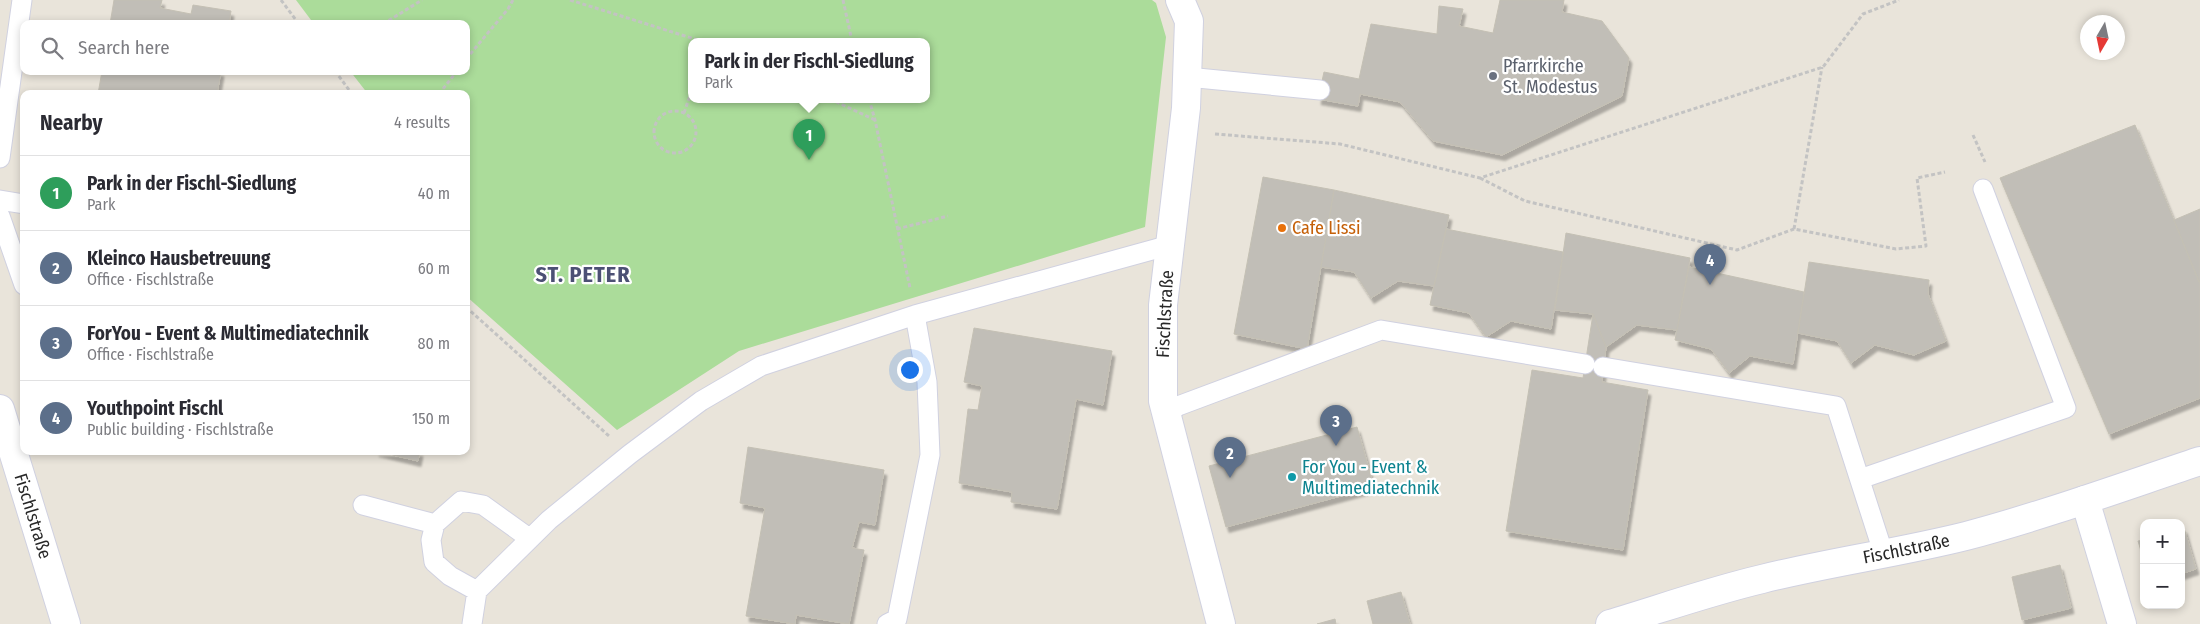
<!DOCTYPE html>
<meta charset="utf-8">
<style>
:root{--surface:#fff;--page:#f7f7f7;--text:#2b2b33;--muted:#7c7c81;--line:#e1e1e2;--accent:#ea580c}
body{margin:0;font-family:"Fira Sans Condensed",sans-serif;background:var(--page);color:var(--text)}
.controls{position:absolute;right:15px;bottom:15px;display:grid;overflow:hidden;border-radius:10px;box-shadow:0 2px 8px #0003}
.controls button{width:45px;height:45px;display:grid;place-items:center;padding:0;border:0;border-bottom:1px solid var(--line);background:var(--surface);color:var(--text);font:25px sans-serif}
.compass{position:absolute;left:2080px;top:15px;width:45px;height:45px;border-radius:50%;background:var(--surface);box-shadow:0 2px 8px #0003;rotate:189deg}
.you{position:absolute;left:909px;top:369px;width:18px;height:18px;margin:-12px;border:4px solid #fff;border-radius:50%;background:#1a73e8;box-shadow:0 0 0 8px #1a73e833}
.badge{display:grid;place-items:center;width:32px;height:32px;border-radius:50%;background:var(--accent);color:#fff;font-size:16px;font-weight:700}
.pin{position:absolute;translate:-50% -41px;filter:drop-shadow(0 1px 2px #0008)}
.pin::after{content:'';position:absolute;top:26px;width:18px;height:15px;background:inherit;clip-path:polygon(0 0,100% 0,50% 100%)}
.popup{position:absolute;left:688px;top:38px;width:242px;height:65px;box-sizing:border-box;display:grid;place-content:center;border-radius:10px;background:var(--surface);filter:drop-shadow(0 1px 4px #0005);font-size:16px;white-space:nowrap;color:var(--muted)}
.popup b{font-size:19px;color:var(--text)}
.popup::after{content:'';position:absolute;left:50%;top:100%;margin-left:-10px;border:10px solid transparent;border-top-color:var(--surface)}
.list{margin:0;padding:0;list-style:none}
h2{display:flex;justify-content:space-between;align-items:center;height:65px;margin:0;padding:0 20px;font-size:21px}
h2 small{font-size:16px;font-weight:400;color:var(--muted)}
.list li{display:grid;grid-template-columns:32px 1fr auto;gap:15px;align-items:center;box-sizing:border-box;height:75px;padding:0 20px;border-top:1px solid var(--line)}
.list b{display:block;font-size:19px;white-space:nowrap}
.list p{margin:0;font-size:16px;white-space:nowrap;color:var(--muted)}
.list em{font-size:16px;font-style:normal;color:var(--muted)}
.icon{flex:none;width:28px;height:28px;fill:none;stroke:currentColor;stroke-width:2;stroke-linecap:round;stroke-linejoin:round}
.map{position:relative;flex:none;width:2200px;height:624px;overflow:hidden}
.search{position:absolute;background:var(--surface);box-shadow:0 2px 8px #0003;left:20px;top:20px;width:450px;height:55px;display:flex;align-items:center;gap:12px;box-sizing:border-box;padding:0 18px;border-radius:10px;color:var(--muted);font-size:19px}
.panel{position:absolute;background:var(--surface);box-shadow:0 2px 8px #0003;left:20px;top:90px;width:450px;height:365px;border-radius:10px}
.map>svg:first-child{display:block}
.green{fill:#abdc9a;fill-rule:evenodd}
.building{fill:#c1beb7;stroke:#c4c0b4;filter:url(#shadow)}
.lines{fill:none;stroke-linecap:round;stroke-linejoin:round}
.lane-casing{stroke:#d0d1e0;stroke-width:21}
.street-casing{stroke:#d0d1e0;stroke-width:30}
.path{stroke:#c3c3c3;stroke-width:3;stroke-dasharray:4 2.5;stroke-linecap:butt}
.lane{stroke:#fff;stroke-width:19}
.street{stroke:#fff;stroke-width:28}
.worship-dot{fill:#6b7280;stroke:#fff;stroke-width:2}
.food-dot{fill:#e8710a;stroke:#fff;stroke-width:2}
.culture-dot{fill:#0f9aa8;stroke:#fff;stroke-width:2}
.labels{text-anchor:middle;stroke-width:4.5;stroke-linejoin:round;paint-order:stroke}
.worship-label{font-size:18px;fill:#5b616d;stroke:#fff;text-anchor:start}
.food-label{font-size:18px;fill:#c56008;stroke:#fff;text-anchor:start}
.street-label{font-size:18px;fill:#282828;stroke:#fff}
.culture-label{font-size:18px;fill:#0d838f;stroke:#fff;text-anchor:start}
.district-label{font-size:22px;font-weight:bold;letter-spacing:1px;fill:#4c5074;stroke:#fff}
</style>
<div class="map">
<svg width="2200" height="624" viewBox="0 0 2200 624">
<defs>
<filter id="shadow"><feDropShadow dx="3" dy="5.5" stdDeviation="1" flood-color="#0004"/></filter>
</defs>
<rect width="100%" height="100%" fill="#e9e4da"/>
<!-- green -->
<path class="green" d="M296,0h856l4,3 10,34 -21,190 -406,124 -122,79 -151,-134v-202h-98l-18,-23h116v-47h-152zM692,41h234v58h-234z"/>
<!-- building -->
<path class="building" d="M114,0h48l-2,8 31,6 2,-9 38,6 -2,13h-119z
M1500,0h64l-2,12 40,9 27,37 -7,38 -120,59 -69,-14 -33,-39 -40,-8 -2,12 -40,-7 6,-27 35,7 12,-55 66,10 2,-28 24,3 -4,17 34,7z
M102,71h119l-4,23h-119z
M2135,125l65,159v114l-91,36 -109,-256z
M1263,177l71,13 -27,159 -73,-15z
M1334,190l115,25 -15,71 -36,-5 -27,17 -17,-26 -33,-5z
M2200,209v75l-26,-64z
M1446,229l117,23 -12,77 -40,-8 -25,16 -17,-24 -39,-8z
M1566,233l124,25 -13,72 -40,-5 -31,22 -13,-33 -38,-4z
M1809,262l120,18 -1,14 18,47 -32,14 -39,-10 -24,18 -14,-22 -39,-8z
M1689,267l115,25 -11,72 -43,-8 -21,17 -18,-24 -36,-9z
M1593,314l13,33 -4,35 46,8 -25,160 -117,-19 26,-161 51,8z
M974,328l138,23 -9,54 -27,-6 -19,110 -46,-7 1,-10 -53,-9 9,-74 10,1 4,-24 -18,-4z
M1357,427l17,60 -148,40 -17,-61z
M748,447l136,23 -9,55 -16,-3 -7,26 12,2 -15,74 -53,-9 -1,9 -49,-8 19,-108 -25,-5z
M376,451h44l-2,10z
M2181,528h3l12,41 -15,5z
M2144,540v21l-6,-20z
M2060,565l11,43 -49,12 -10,-43z
M1401,592l9,32h-37l-6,-23z
M1335,619l1,5h-19z"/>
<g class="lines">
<!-- lane casing -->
<g class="lane-casing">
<path id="lane" d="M1187,77l133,13
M0,158l22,-158
M0,200l24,4
M0,216l24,69
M1603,367l233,39 48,149
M1166,415l12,-9 203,-76 204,34
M1860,479l206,-71 -83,-219
M363,505l72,19 26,-23 22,4 46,33
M435,524l-4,16 3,22 16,14 27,15
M472,624l5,-33 72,-71 81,-66 71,-53 60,-35 154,-51 255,-70
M887,624l10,-5 33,-164 -3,-73 -12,-67"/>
</g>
<!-- street casing -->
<g class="street-casing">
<g id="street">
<path d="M1180,0l9,21 -3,87 -23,197v96l58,223"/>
<path id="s1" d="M0,409l66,215"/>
<path d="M2085,500l37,124"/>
<path id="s2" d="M1610,624c50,-15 101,-33 152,-45 68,-17 136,-26 204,-43 79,-21 156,-49 234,-75"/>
</g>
</g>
<!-- path -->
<path class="path" d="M281,0l18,24
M570,0l131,41
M843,0l9,41
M383,24l39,-24
M466,59l42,-50 5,-9
M335,71l17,23
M439,94l18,-23
M830,99l45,21
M869,99l6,21 35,168
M654 132a21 21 0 1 1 42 0a21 21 0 1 1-42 0Z
M684,113l8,-23
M1215,134l125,10 140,34 343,-111 40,-53 36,-14
M1973,135l12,27
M1480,178l45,23 212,49 57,-21 102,20 30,-3 -9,-68 28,-6
M897,229l51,-13
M1794,229l28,-162
M466,307l143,129"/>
<!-- lane -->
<use href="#lane" class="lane"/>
<!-- street -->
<use href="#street" class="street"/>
</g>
<!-- markers -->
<circle class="worship-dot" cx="1493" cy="76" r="5"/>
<circle class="food-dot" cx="1282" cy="228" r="5"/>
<circle class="culture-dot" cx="1292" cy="477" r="5"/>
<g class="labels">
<!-- worship labels -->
<g class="worship-label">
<text x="1503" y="72">Pfarrkirche<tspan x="1503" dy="21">St. Modestus</tspan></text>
</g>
<!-- food labels -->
<g class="food-label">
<text x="1292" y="234">Cafe Lissi</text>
</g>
<!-- street labels -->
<g class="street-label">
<text transform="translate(1165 314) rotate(-87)" y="6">Fischlstraße</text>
<text dy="6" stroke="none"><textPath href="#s1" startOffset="112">Fischlstraße</textPath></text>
<text dy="6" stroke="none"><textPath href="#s2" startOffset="306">Fischlstraße</textPath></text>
</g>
<!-- culture labels -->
<g class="culture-label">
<text x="1302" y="473">For You - Event &amp;<tspan x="1302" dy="21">Multimediatechnik</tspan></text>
</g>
<!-- district labels -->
<g class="district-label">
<text x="583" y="282">ST. PETER</text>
</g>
</g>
</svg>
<div class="controls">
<button>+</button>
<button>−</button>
</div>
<svg class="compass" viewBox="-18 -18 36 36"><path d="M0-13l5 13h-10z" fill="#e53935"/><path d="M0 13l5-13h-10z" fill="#7c7c81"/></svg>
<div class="you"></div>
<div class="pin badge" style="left:809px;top:160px;background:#2e9e5b">1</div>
<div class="popup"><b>Park in der Fischl-Siedlung</b>Park</div>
<div class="pin badge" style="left:1230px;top:478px;background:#5c6f8a">2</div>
<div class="pin badge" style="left:1336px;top:446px;background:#5c6f8a">3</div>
<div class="pin badge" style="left:1710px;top:285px;background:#5c6f8a">4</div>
<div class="search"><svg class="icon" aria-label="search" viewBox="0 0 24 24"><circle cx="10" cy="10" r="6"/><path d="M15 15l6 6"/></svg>Search here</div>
<section class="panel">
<h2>Nearby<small>4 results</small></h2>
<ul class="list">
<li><span class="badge" style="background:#2e9e5b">1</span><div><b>Park in der Fischl-Siedlung</b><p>Park</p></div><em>40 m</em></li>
<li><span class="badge" style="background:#5c6f8a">2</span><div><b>Kleinco Hausbetreuung</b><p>Office · Fischlstraße</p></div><em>60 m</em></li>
<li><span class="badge" style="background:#5c6f8a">3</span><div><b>ForYou - Event &amp; Multimediatechnik</b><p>Office · Fischlstraße</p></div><em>80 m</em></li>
<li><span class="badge" style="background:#5c6f8a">4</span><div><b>Youthpoint Fischl</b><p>Public building · Fischlstraße</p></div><em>150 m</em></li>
</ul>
</section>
</div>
